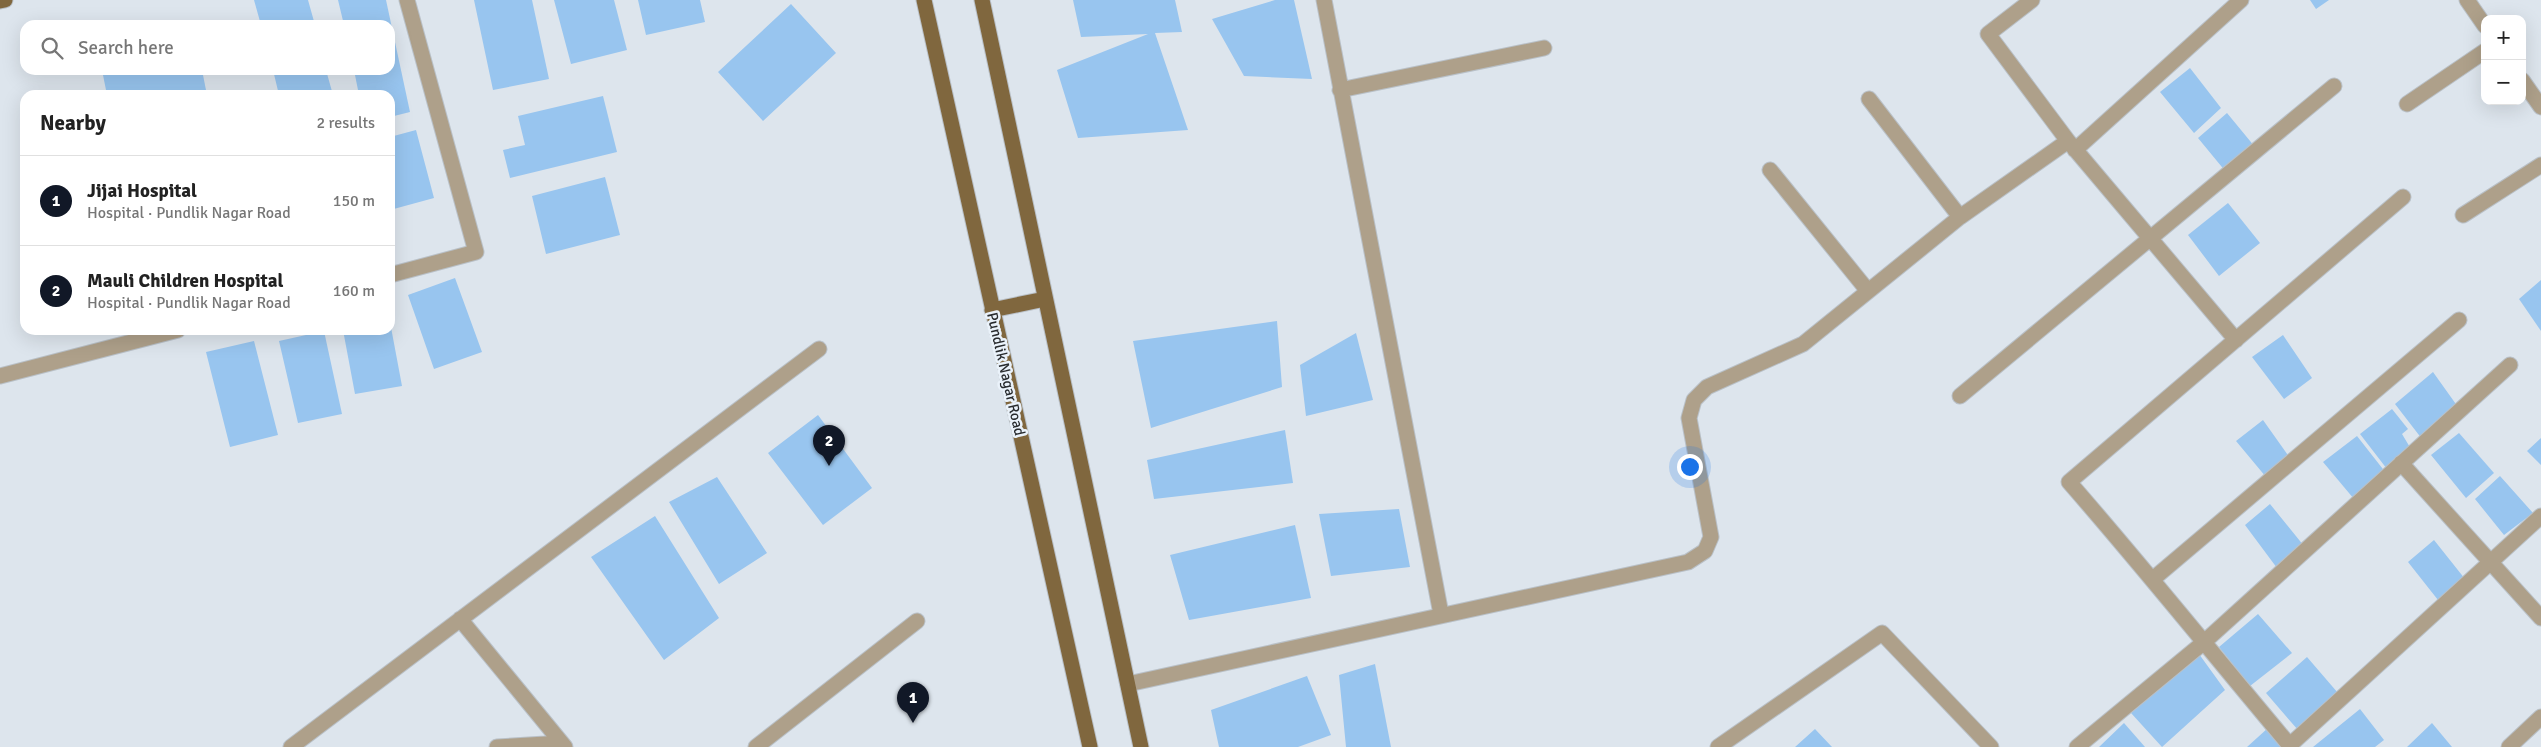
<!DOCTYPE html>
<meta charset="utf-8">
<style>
:root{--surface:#fff;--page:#f6f6f6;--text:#222;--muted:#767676;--line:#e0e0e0;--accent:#111827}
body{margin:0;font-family:Signika,sans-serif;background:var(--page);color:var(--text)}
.controls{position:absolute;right:15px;top:15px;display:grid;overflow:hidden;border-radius:10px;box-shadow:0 5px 20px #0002}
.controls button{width:45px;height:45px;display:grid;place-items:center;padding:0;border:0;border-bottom:1px solid var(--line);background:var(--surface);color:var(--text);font:25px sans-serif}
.you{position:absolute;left:1689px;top:466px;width:18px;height:18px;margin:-12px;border:4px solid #fff;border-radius:50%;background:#1a73e8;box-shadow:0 0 0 8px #1a73e833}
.badge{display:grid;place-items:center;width:32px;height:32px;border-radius:50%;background:var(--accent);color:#fff;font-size:16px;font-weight:700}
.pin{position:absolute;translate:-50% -41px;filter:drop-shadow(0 1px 2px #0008)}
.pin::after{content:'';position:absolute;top:26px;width:18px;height:15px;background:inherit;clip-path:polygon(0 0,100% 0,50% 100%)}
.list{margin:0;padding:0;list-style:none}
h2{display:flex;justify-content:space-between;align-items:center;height:65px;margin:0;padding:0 20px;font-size:21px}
h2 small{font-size:16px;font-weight:400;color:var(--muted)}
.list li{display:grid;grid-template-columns:32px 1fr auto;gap:15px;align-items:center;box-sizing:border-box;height:90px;padding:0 20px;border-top:1px solid var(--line)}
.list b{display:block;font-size:19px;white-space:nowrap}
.list p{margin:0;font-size:16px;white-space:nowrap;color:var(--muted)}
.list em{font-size:16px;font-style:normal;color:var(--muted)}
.icon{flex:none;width:28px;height:28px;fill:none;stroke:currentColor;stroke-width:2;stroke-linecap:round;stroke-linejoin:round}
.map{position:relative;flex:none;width:2541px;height:747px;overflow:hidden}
.search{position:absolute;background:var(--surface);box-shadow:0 5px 20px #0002;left:20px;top:20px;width:375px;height:55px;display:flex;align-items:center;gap:12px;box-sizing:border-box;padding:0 18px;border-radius:15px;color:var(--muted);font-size:19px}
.panel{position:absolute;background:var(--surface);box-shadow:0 5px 20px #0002;left:20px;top:90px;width:375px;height:245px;border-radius:15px}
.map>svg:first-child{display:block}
.building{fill:#98c5ef}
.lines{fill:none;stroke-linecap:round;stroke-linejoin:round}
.minor-casing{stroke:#b9c0c7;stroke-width:17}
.major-casing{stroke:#b9c0c7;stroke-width:17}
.minor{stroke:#aea08a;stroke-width:15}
.major{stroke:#80673e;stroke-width:15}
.labels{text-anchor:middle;stroke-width:5;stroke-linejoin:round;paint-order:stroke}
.street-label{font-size:15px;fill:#282b2e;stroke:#eaf2fa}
</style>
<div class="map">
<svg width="2541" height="747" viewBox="0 0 2541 747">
<rect width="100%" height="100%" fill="#dde5ed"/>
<!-- building -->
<path class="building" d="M254,0h54l7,25h-54z
M338,0h48l24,112 -20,5v-22h-31l-5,-25h36v-45h-46z
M474,0h58l17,79 -56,11z
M554,0h60l13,50 -56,14z
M638,0h62l5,22 -59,13z
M1073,0h102l7,32 -27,1 33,97 -110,8 -21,-68 91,-36 -67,3z
M1275,0h19l18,79 -68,-3 -32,-57z
M2310,0h19l-13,9z
M791,4l45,49 -73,68 -45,-49z
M2190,68l31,40 -27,25 -34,-41z
M102,70h100l5,25h-100z
M273,70h53l7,25h-54z
M603,96l14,56 -107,26 -7,-28 22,-5 -7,-29z
M2227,113l28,34 -29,25 -28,-34z
M416,130l18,68 -44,12v-73z
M605,177l15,58 -74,19 -14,-58z
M2228,203l32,40 -41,33 -31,-41z
M455,278l27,74 -48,17 -26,-74z
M2541,280v51l-22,-32z
M1277,321l5,66 -131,41 -18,-87z
M390,322l12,64 -47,8 -12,-64h47z
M324,331l18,83 -44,9 -19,-82z
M1356,333l17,67 -67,16 -6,-51z
M2283,335l29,43 -28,21 -32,-42z
M254,341l24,94 -48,12 -24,-95z
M2433,372l25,35 -36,32 -27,-35z
M2392,409l16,20 -6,5 9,15 -24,20 -27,-35z
M818,415l54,73 -49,37 -55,-72z
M2263,420l27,38 -24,19 -30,-36z
M1285,430l8,53 -139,16 -7,-39z
M2459,433l35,40 -28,25 -35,-43z
M2357,436l29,37 -32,26 -31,-37z
M2541,438v27l-14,-14z
M2500,476l33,37 -29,22 -29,-36z
M717,477l50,76 -48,31 -50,-82z
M2270,504l34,42 -27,22 -32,-43z
M1399,509l11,58 -79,9 -12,-62z
M655,516l64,102 -55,42 -73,-103z
M1295,525l16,73 -122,22 -19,-65z
M2434,540l31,39 -27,21 -30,-38z
M2258,614l34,39 -42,33 -31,-39z
M2199,654l26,36 -63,57 -31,-34z
M2307,657l31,36 -40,37 -32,-37z
M1375,664l16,83h-45l-7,-72z
M1307,676l24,59 -33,12h-79l-8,-37z
M2360,709l24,31 -9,7h-62z
M2124,723l21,24h-46z
M2432,723l20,24h-45z
M2268,728l17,19h-38z
M1815,729l17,18h-37z"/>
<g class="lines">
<!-- minor casing -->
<g class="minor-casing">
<path id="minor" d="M1324,0l117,614
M2032,0l-44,34 80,107 168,199
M2467,0l18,26
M2522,80l19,27
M1340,90l204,-42
M1869,99l91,118
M2407,104l78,-53
M2075,150l166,-150
M1770,170l98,121
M2463,215l78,-50
M390,275l86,-23 -69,-252
M0,376l178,-46
M1960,396l374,-310
M2401,463l140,155
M2153,579l306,-259
M460,619l105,128
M1128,684l560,-122 17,-11 6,-14 -22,-119 5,-18 13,-13 96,-43 157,-127 108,-76
M2290,745l251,-229
M291,747l528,-398
M497,747l65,-4
M756,747l161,-126
M1718,747l164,-114 109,114
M2077,747l126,-104 307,-278
M2291,747c-74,-88 -146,-178 -222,-265l334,-285
M2509,747l32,-30"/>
</g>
<!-- major casing -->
<g class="major-casing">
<path id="major" d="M924,0l166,747
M982,0l159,747
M0,1l5,-1
M992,310l53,-11"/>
</g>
<!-- minor -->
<use href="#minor" class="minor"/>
<!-- major -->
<use href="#major" class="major"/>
</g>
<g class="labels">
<!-- street labels -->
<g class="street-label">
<text transform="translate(1006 374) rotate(77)" y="5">Pundlik Nagar Road</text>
</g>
</g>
</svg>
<div class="controls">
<button>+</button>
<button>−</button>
</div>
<div class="you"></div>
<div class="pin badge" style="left:913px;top:723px">1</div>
<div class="pin badge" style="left:829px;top:466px">2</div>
<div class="search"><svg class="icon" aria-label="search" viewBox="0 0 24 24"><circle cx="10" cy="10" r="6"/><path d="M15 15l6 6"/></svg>Search here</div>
<section class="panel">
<h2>Nearby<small>2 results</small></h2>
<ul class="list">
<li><span class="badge">1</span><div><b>Jijai Hospital</b><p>Hospital · Pundlik Nagar Road</p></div><em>150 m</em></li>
<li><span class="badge">2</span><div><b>Mauli Children Hospital</b><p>Hospital · Pundlik Nagar Road</p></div><em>160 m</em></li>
</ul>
</section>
</div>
